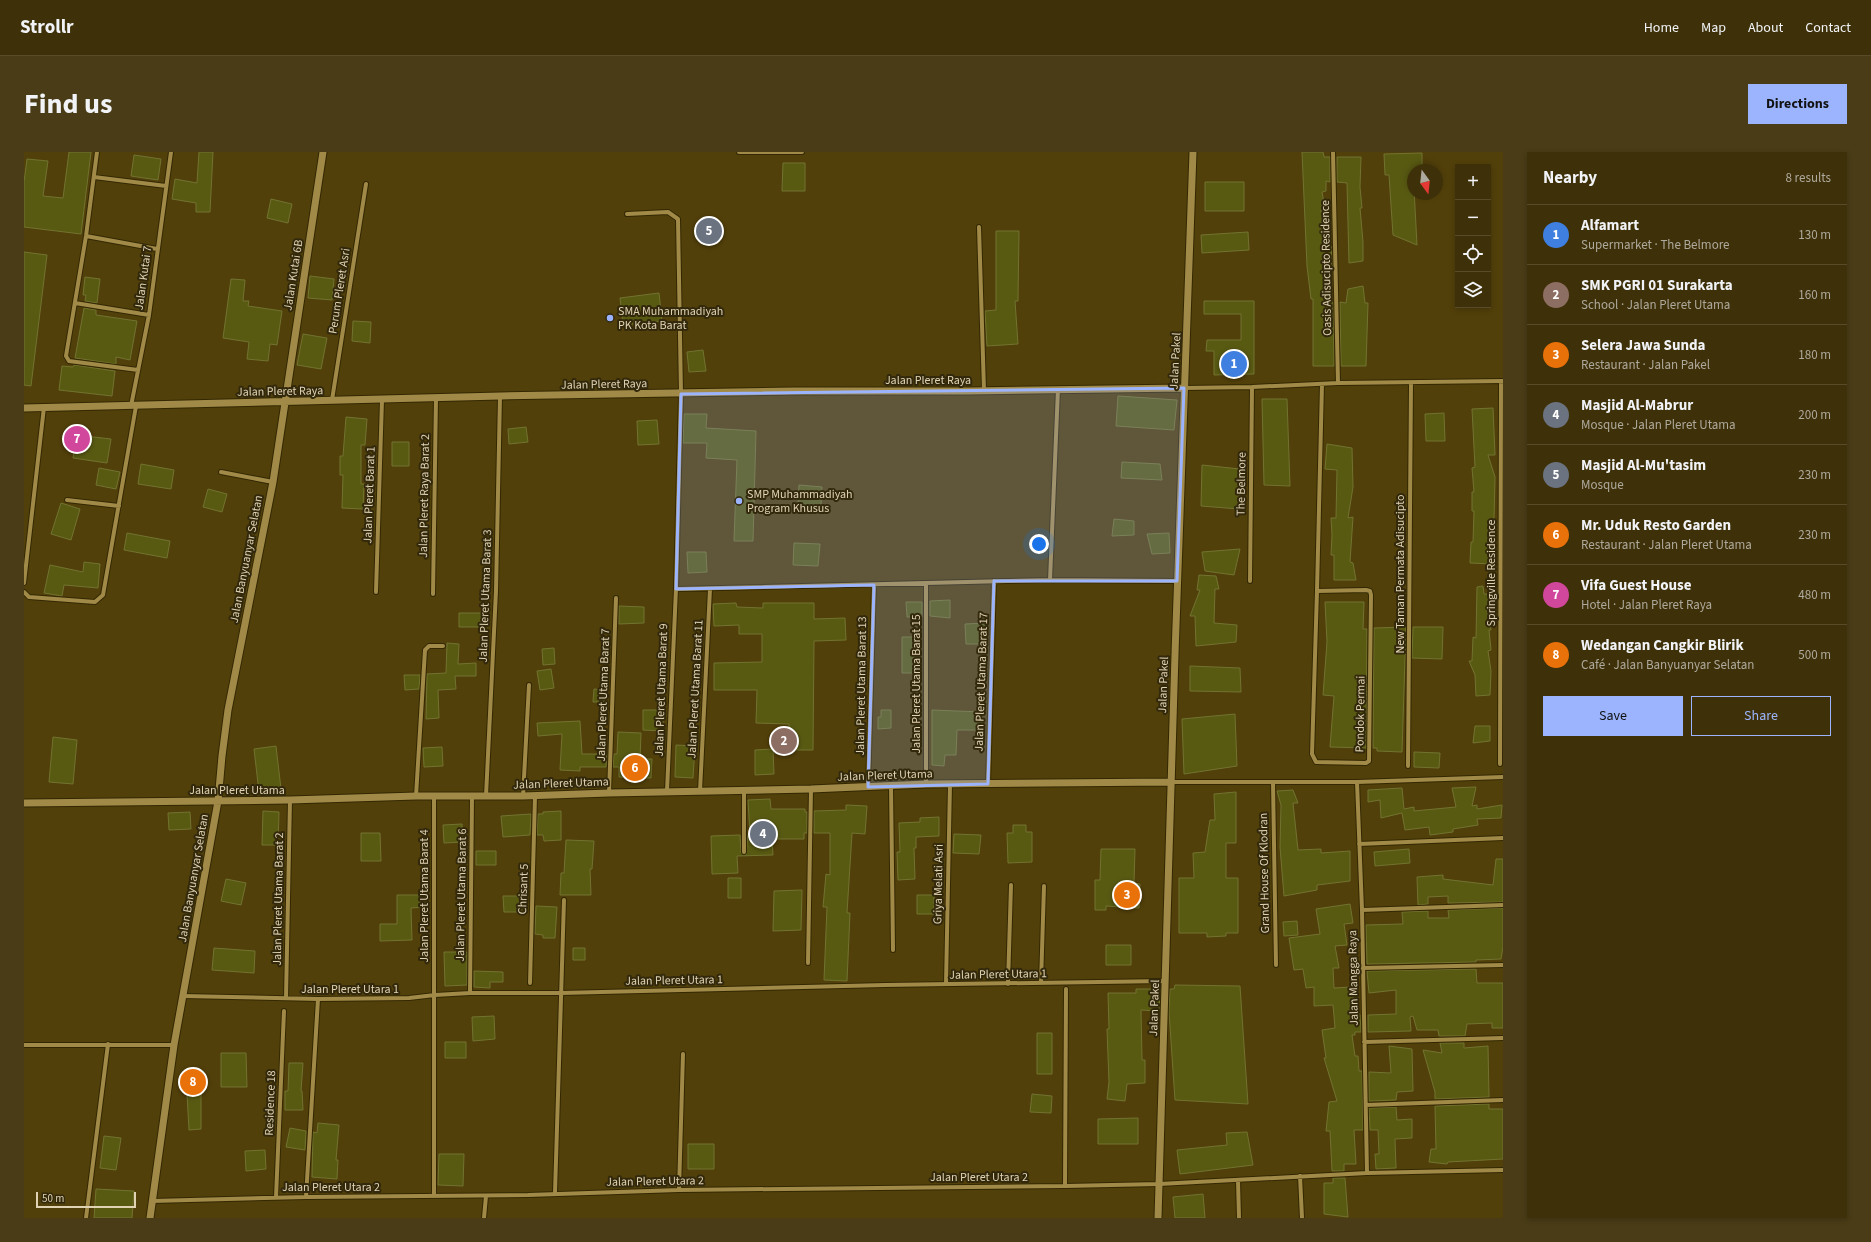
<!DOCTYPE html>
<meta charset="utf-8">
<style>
:root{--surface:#3e3008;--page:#493c16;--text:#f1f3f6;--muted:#ada99c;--line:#574b29;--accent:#9cb4fd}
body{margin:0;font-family:"Source Sans 3",sans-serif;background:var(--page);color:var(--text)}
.controls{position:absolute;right:12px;top:12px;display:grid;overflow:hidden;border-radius:0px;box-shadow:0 2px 6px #0003}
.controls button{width:36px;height:36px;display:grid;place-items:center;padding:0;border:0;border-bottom:1px solid var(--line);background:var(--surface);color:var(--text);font:20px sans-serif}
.compass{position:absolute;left:1383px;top:12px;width:36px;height:36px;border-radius:50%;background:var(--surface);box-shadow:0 2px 6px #0003;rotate:165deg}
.scale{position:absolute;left:12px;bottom:10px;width:100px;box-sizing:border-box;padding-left:4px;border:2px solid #e0d3b3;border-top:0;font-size:11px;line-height:14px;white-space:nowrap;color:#e0d3b3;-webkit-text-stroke:3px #32280c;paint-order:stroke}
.you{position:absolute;left:1015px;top:392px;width:14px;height:14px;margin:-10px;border:3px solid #fff;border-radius:50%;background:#1a73e8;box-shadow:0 0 0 6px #1a73e833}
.badge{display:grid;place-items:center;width:26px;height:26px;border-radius:50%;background:var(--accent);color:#fff;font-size:13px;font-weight:700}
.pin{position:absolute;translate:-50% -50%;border:2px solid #fff;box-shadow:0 1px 4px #0006}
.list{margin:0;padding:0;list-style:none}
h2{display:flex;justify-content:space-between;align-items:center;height:52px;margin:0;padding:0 16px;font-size:17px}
h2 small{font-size:13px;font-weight:400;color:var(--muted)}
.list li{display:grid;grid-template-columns:26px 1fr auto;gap:12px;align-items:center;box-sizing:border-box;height:60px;padding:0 16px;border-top:1px solid var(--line)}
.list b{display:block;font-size:15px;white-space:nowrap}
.list p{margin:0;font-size:13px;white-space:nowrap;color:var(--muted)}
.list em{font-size:13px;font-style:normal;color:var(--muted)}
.actions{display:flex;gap:8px;padding:12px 16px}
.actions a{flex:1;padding:9px 0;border:1px solid var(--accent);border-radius:0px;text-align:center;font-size:14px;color:var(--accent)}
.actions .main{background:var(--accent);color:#111}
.icon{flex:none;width:22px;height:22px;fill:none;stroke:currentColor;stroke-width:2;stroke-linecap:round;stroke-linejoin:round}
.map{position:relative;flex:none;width:1479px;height:1066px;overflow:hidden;border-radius:0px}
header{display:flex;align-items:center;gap:24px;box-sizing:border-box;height:56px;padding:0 20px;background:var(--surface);border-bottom:1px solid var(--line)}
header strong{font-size:19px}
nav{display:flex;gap:22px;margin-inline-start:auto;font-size:14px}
.intro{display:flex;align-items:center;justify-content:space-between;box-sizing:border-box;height:96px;padding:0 24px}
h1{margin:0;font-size:28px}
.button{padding:10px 18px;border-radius:0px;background:var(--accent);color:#111;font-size:14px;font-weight:700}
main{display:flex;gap:24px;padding:0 24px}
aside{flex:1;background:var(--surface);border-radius:0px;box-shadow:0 2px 6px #0003}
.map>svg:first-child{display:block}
.building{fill:#595a12;stroke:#727330}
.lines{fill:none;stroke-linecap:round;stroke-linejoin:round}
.minor-casing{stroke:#332803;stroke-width:6}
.tertiary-casing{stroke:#332803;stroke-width:9}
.minor{stroke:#a18a48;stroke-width:4}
.tertiary{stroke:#a18a48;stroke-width:7}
.marked{fill:#9cb4fd;fill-opacity:0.2;stroke:#9cb4fd;stroke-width:3;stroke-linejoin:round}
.poi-dot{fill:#9cb4fd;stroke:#32280c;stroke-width:1.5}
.labels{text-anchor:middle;stroke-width:4;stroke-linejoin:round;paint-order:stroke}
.street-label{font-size:12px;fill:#e0d3b3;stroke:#32280c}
.poi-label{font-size:12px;fill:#e0d3b3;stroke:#32280c;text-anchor:start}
</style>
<header>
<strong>Strollr</strong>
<nav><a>Home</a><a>Map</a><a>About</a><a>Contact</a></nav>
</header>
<div class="intro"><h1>Find us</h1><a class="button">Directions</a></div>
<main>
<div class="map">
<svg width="1479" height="1066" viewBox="0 0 1479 1066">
<rect width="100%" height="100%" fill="#52400a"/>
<!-- building -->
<path class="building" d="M45,0h22l-10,82 -57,-7v-45l3,-23 21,2 -5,35 20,2z
M175,0h14l-3,60h-14v-9l-24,-4 3,-20 22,4z
M1278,0h21l1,5h6v25l-4,-1v10l-4,1 3,17 -4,1 4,37 6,-1 1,12v8h-3l-3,36h7l1,64h-21v-67h-2l-4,-33z
M1398,1v17h-9l4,75 -24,-10 -4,-60h-4l-1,-21z
M110,3l27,4 -3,21 -27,-4z
M1313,5h24l-1,30 2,21h-2l3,34v19l-14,2 -2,-80 -10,-1z
M759,11h22v28h-23z
M1181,30h39v29h-39z
M247,47l21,5 -4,19 -21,-5z
M972,79h23l-1,70h-3l3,43 -31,2 -2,-35 11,-1z
M1224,80l1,18 -47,3 -1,-18z
M0,100l23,3 -16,131 -7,-1z
M286,124l24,3 -2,21 -24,-2z
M61,125l15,2 -3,24 -12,-2 1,-6h-3z
M207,127l14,1 -2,21h6l-1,5 34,5 -5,34 -7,-1 -2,17 -21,-2 2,-17 -26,-4z
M1339,134l2,17h3l-2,63h-25l-1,-64 6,1 2,-14z
M635,141l3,28 -39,4 -3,-27z
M1180,149h50v73l-40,1v-24h-8l1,-11h34v-26h-37z
M60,156l12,2v5l41,6 -7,39 -14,-3v7l-41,-6z
M329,169l18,1 -1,21 -18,-2z
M279,182l24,4 -6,31 -24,-4z
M679,198l3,21 -17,1 -2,-20z
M50,213l41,6 -3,25 -53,-6 3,-24 11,1z
M1094,244l59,4 -3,30 -58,-4z
M1238,247h25l3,87 -26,-1z
M1469,256l2,47h-7l7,22 -2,87 -23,-1 1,-21h2l1,-31h-2v-19h2l-2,-24 3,-1 -3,-58z
M1420,261l1,28h-19l-1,-27z
M660,262h23l-1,14 50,3 -3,110h-19l3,-81 -31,-2 1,-15h-24z
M322,265l21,2 -2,26h-4v39h3l-1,25 -21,-1 1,-33h-3v-19h3z
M633,268l2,24 -21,1 -1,-24z
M502,275l2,15 -19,2 -1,-15z
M52,283l35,4 -4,24 -34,-5z
M368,290h17v24h-17z
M1303,292l25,4 1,39 -5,31 5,-1 -3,45 3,1 3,17h-22v-25h-3l1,-20 -1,-17h5l1,-48 -12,-1z
M1098,310l38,2 2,16 -41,-2z
M117,312l33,6 -3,19 -33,-5z
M1178,313l38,4 -1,40 -38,-3z
M75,316l21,4 -4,17 -20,-4z
M775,333l23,2 -1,18 -23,-1z
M184,337l19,5 -5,18 -19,-5z
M37,351l19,6 -9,31 -20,-6z
M1090,367l20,2v14l-22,1z
M103,381l43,8 -3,17 -43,-8z
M1145,381l1,20 -18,1 -5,-20z
M770,391l26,1 -2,22 -25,-1z
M1216,397l-6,26 -29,-4 -3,-19z
M663,400h19l1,20 -19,1z
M60,410l16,2 -2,24 -34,-3 -2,11 -18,-3 6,-28 33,7z
M1175,423l17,1 3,13h-4l-1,34 23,2 -1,17 -40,4 -1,-30h-5l10,-26h-3z
M1459,434l1,8h8v16h-5l4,20h-2l2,20 -3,1 3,20 -1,24 -14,1 -1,-21 -6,-14h3l1,-24 3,1 1,-51z
M926,448v18l-20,-2v-15z
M882,450h16v15h-15z
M1301,450h39l-1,27h4l-1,119 -36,-1 4,-51 -11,-1 4,-53z
M712,451l1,4 26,1v-5h51v16l31,-1 1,22 -32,1 -1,109h-24v-26l-33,-1 1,-33h-43v-27l48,-1v-28h-23v-9l-25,1 -1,-22z
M595,454l25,1v16l-25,1z
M435,461h24v14h-24z
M963,471v21h-21l-1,-20z
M1382,475l-4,125 -25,-1v-3h-4l1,-120z
M1389,475h30l-1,32 -30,-1z
M878,485h18l-1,36h-17z
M423,491l12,1 -1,20 18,-1v13h-21l1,13 -18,1 1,28 -13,1 1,-45 19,-1z
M530,496l1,16 -12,1 -1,-16z
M1166,514l50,2 1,24 -51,-1z
M527,517l3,19 -14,2 -3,-19z
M380,523h16l-1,14 -14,1z
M570,537l10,1v12h-11z
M619,558h20v21l-20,-1z
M857,558h10v18l-13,1v-12h3z
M908,558l50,2v18h-25l-1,25h-11l-1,11 -12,-1z
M1211,562l2,52 -53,8 -2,-55z
M556,569l2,33h25l-1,13h-26v4l-20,-1 2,-36 -24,2 -1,-13z
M1451,574h15v15l-17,2z
M594,580l23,1 -1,26h12l-1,19 -32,-1v-10h-6l1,-13h3z
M29,585l24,3 -4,44 -24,-2z
M652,593l19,1 -2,32 -18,-1z
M252,594l5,43 -22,3 -5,-43z
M418,595l1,19 -19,1 -1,-19z
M749,597l1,25 -19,1v-25z
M1390,600l26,1 -1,15 -25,-1z
M1452,635l-4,19 5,-1v4l25,-4 -1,13 -24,1 1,6 -25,4v3l-23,3 -1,-8 -24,3 -3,-17 -21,5 -1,-18 -12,2v-12l34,-2 2,21 10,-2v4l42,-4 -4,-19z
M1269,638l5,13h-5l5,47 23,-1v4l29,-2v30l-33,4v5l-33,6 -4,-49 1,-42 -4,-14z
M1212,640v51h-10v35h12v55h-12v3l-19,1v-4h-28v-55h15l-1,-25 12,-1 5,-32h5l-1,-26z
M746,647l1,10h34v3h2v21h-3v6h-32l1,16 -36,1 1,17 -26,1 -1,-38 29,-1 1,18 5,2 2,-20h2l-2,-35z
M822,653l21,1 -2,28 -13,-1 -5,80h3l-3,68 -23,-1 3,-73h-4l3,-33 4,1v-42h-16v-22l32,-1z
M239,659l16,1 -1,33h-16z
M537,659v29l-17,1 -1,-6h-6l1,-21h5v-2z
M166,660l1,17 -22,1 -1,-17z
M507,662l-1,21 -27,2 -2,-21z
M915,665v19l-23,1v11h-2l1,31 -17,1 -1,-28h3l-1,-29 21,-1v-4z
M438,672l1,18 -19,1 -1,-18z
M989,673h13v7h6v30l-24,1 -1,-30h6z
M337,681h19l1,28h-20z
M930,682l27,1 -2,19 -26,-1z
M542,688l28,1 -2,28h-2l1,26h-31l1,-22h3z
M1077,697h34l-1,34 6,1 -1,24 -33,-2v4h-11v-30h5z
M1385,697l1,14 -35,3 -1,-14z
M452,699h20v14h-20z
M1472,707h7v43l-55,1v-7l-20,1v7l-10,1 -1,-28 26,-2v4l50,6z
M704,726h13v20h-13z
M202,727l20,4 -5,22 -20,-4z
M778,738l-1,40 -28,1 1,-40z
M373,743h29v12l-15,1 1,32 -32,1v-17h17z
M893,743h17v19h-17z
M479,744h18v16h-17z
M1326,752l3,19 -9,1 3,21 -12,1 4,22h-6l1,20 18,-1 3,27 4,-1 1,2 1,17h-6v3h-3l3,21h3l1,15h3l1,59h-9l2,34h-12v7h-12l-2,-40h-4l3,-29 8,-1 -13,-43h2l-4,-28 13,-2 -2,-23 -19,1v-19l-8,1 -3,-19 -9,1 -5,-32 31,-4 -4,-25z
M512,754l21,1 -2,31h-12v-3l-8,-1z
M1479,756v39l-2,12 -25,1v2l-109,2 -1,-39 37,-1 -1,-12 26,-1v7h21l-1,-8z
M1273,769l1,14 -14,1 -1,-14z
M1082,793h25v20h-25z
M190,796l41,3 -1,22 -42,-3z
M549,796h12v12h-12z
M420,800h23v33l-22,1z
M1452,817l1,14h26v45h-11v-5l-25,1 -2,12h-26l-1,-6h-21l-4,-14 -3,1 1,14 -43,1v-17l28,-1v-24l-27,3 -2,-22z
M450,819l29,1v10h-13v6l-16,-1z
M1151,833l65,1 8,118 -73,-4 -6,-88 1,-23h4z
M1112,837h24l-1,22 -18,-1 1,50h3v23l-18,1 -2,17 -18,-2 2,-17 -2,-53h2l-1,-36h28z
M470,864l1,23 -22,2 -1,-24z
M1013,881h15v41h-15z
M421,890h21v16h-21z
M1416,891h24v5l24,-2 1,51 -54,2v-7l-12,-42 19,3z
M1365,894l23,3 1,42 -16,1 -1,8 -27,1v-29l22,1z
M197,901h25l1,34h-26z
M265,911h14l-2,28h1l1,19h-18v-19h3z
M177,922v55l-12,1 -3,-55z
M1008,942l20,2 -1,17 -21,-1z
M1465,952v5h14v50l-55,3 -1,2 -18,-2 2,-13h5l-1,-43z
M1372,955l1,13 15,-1v19l-17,1 1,29 -20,1 -1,-15h4l-1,-24h-8l-1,-22z
M1114,966v26h-40v-25z
M294,971l21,2 -3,35h2l-1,19 -25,-2 1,-45 4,1z
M266,976l16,3 -1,19 -19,-3z
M1223,980l6,33 -73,9 -3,-24 50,-5 -1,-12z
M80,984l17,2 -5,32 -16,-2z
M664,992h26v25h-26z
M241,998l1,19 -20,2 -1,-20z
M415,1002h25l-1,32 -25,-1z
M1309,1026h12l3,39 -24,-3v-31h9z
M72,1037l38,2 -2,27h-38z
M1179,1042l2,24h-30l-2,-21z"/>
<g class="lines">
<!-- minor casing -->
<g class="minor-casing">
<path id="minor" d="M73,0l-11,84 -20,120 3,5 69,9
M715,0h63
M1309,0l5,231
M70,25l72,9
M603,62l41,-2 10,7 3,175 -5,195 -9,202
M955,75l5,163
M62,84l71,13
M51,151l74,12
M1160,236l68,-1 86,-4 165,-2
M308,248l34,-216
M107,254l18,-91 22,-163
M197,320l52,10
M43,348l52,6
M1026,428l127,1
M1226,429l2,-194
M0,431l20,-176
M902,432v200
M652,437l374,-9 8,-191
M1342,438l4,1 1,4 -2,166 -3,2 -50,-1 -4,-8 5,-163z
M1293,439l5,-207
M0,440l5,5 66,5 8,-7 33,-189
M352,440l6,-192
M409,442l3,-196
M1476,612l1,-383
M1384,614l3,-383
M1147,630h186l146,-5
M1249,630l3,183
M1333,630l5,128 5,263
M964,632l6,-203
M867,634l2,164
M844,635l6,-202
M676,639l10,-202
M720,639v61
M585,641l7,-195
M392,644l9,-146 4,-4h14
M410,644v400
M462,644l10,-205 4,-195
M499,644l6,-111
M1335,692l144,-6
M1338,758l141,-5
M784,811l3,-174
M1338,816l141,-3
M506,831l5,-187
M1017,831l3,-97
M922,832l4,-200
M984,832l3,-99
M446,841l2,-196
M159,844l135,3 91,-1 26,-3 35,-2h91l324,-8 281,-4
M262,846l4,-198
M1340,890l139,-4
M0,893h150
M1342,953l137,-5
M1276,1024l2,42
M1214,1028l1,38
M1041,1034l1,-197
M655,1038l4,-136
M531,1041l9,-293
M252,1045l8,-186
M282,1045l12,-198
M128,1049l154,-4 222,-2 151,-5 386,-4 94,-2 208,-11 136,-3
M62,1066l22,-174
M460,1066l2,-22"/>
</g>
<!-- tertiary casing -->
<g class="tertiary-casing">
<path id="tertiary" d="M0,256l476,-12 293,-5h175l216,-3
M0,651l266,-3 126,-4h107l86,-3 202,-4 115,-5 244,-2
M126,1066l24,-173 44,-244 4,-45 6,-46 45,-228 50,-330
M1134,1066c10,-355 21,-711 35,-1066"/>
</g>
<!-- minor -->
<use href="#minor" class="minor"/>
<!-- tertiary -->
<use href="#tertiary" class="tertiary"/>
</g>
<!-- marked area -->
<path class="marked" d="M1160,236l-7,193h-183l-6,203 -120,3 6,-202 -198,4 5,-195z"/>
<!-- markers -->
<g class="poi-dot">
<circle cx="586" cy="166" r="4"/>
<circle cx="715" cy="349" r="4"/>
</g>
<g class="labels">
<!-- street labels -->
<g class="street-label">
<text transform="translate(1302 116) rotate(-91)" y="4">Oasis Adisucipto Residence</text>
<text transform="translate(269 123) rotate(-81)" y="4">Jalan Kutai 6B</text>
<text transform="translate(119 126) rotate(-82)" y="4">Jalan Kutai 7</text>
<text transform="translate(315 139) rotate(-81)" y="4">Perum Pleret Asri</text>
<text transform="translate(1151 209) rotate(-87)" y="4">Jalan Pakel</text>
<text x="904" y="232">Jalan Pleret Raya</text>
<text transform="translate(580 232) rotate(-1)" y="4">Jalan Pleret Raya</text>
<text transform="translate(256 239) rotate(-1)" y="4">Jalan Pleret Raya</text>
<text transform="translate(1217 332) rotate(-89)" y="4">The Belmore</text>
<text transform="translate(345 343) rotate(-88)" y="4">Jalan Pleret Barat 1</text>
<text transform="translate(400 344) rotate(-89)" y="4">Jalan Pleret Raya Barat 2</text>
<text transform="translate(222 407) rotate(-79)" y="4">Jalan Banyuanyar Selatan</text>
<text transform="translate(1467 421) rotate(-90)" y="4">Springville Residence</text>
<text transform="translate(1376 422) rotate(-90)" y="4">New Taman Permata Adisucipto</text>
<text transform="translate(461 444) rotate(-88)" y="4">Jalan Pleret Utama Barat 3</text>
<text transform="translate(957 530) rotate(-88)" y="4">Jalan Pleret Utama Barat 17</text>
<text transform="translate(892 532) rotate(-90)" y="4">Jalan Pleret Utama Barat 15</text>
<text transform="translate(1139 533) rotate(-88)" y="4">Jalan Pakel</text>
<text transform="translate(837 534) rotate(-89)" y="4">Jalan Pleret Utama Barat 13</text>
<text transform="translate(671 537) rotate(-87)" y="4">Jalan Pleret Utama Barat 11</text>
<text transform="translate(637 538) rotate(-88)" y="4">Jalan Pleret Utama Barat 9</text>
<text transform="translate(579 543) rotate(-88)" y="4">Jalan Pleret Utama Barat 7</text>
<text transform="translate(1336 562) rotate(-89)" y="4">Pondok Permai</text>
<text transform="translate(861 623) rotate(-2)" y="4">Jalan Pleret Utama</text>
<text transform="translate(537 631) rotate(-2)" y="4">Jalan Pleret Utama</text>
<text x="213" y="642">Jalan Pleret Utama</text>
<text transform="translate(1240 721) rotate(-91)" y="4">Grand House Of Klodran</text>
<text transform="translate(169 726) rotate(-80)" y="4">Jalan Banyuanyar Selatan</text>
<text transform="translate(914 732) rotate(-89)" y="4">Griya Melati Asri</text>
<text transform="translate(499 737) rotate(-88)" y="4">Chrisant 5</text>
<text transform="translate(437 743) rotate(-89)" y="4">Jalan Pleret Utama Barat 6</text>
<text transform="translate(400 744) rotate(-90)" y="4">Jalan Pleret Utama Barat 4</text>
<text transform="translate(254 747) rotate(-89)" y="4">Jalan Pleret Utama Barat 2</text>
<text transform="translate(974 822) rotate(-1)" y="4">Jalan Pleret Utara 1</text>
<text transform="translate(1329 826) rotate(-91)" y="4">Jalan Mangga Raya</text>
<text transform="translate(650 828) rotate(-1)" y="4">Jalan Pleret Utara 1</text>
<text x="326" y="841">Jalan Pleret Utara 1</text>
<text transform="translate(1130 856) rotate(-88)" y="4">Jalan Pakel</text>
<text transform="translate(246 951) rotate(-88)" y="4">Residence 18</text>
<text x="955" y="1029">Jalan Pleret Utara 2</text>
<text transform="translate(631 1029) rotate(-1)" y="4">Jalan Pleret Utara 2</text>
<text x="307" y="1039">Jalan Pleret Utara 2</text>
</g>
<!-- poi labels -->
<g class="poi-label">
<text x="594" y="163">SMA Muhammadiyah<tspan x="594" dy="14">PK Kota Barat</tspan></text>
<text x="723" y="346">SMP Muhammadiyah<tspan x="723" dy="14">Program Khusus</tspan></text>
</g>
</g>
</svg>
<div class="controls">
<button>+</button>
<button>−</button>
<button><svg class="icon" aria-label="locate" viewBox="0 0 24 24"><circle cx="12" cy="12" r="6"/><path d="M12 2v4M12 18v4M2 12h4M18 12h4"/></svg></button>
<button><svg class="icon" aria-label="layers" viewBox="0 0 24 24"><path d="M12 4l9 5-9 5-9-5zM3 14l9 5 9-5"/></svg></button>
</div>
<svg class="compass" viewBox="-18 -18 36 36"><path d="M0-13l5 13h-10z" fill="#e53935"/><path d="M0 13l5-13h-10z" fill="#ada99c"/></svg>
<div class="scale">50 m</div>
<div class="you"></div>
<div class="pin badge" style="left:1210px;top:212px;background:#3f7fe0">1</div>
<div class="pin badge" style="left:760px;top:589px;background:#8d6e63">2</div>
<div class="pin badge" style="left:1103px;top:743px;background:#e8710a">3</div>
<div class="pin badge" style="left:739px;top:682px;background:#6b7280">4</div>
<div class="pin badge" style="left:685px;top:79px;background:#6b7280">5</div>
<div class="pin badge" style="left:611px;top:616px;background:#e8710a">6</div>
<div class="pin badge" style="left:53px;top:287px;background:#d1479c">7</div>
<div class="pin badge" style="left:169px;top:930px;background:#e8710a">8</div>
</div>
<aside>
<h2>Nearby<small>8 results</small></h2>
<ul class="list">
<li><span class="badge" style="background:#3f7fe0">1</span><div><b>Alfamart</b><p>Supermarket · The Belmore</p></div><em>130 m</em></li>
<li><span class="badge" style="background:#8d6e63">2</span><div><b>SMK PGRI 01 Surakarta</b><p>School · Jalan Pleret Utama</p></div><em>160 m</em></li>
<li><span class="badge" style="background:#e8710a">3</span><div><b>Selera Jawa Sunda</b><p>Restaurant · Jalan Pakel</p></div><em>180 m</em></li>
<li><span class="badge" style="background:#6b7280">4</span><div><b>Masjid Al-Mabrur</b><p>Mosque · Jalan Pleret Utama</p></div><em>200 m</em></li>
<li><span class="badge" style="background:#6b7280">5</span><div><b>Masjid Al-Mu'tasim</b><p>Mosque</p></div><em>230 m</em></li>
<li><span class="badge" style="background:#e8710a">6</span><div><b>Mr. Uduk Resto Garden</b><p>Restaurant · Jalan Pleret Utama</p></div><em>230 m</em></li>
<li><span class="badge" style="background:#d1479c">7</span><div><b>Vifa Guest House</b><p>Hotel · Jalan Pleret Raya</p></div><em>480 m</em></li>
<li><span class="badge" style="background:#e8710a">8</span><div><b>Wedangan Cangkir Blirik</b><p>Café · Jalan Banyuanyar Selatan</p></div><em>500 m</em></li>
</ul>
<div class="actions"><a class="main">Save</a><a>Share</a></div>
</aside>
</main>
